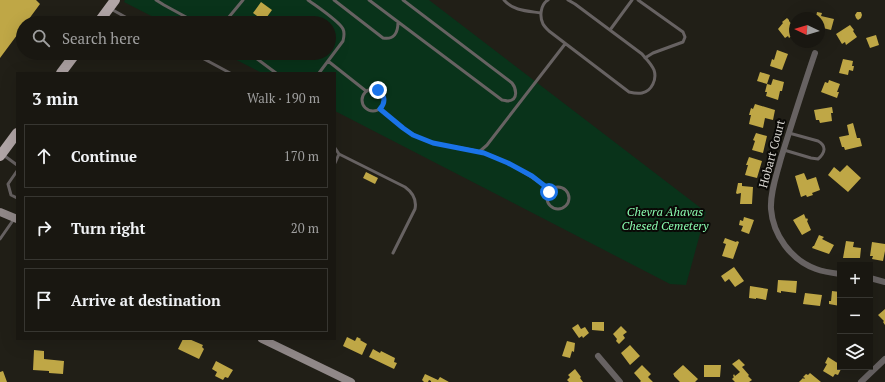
<!DOCTYPE html>
<meta charset="utf-8">
<style>
:root{--surface:#191711;--page:#22201a;--text:#f1f3f6;--muted:#9f9f9f;--line:#373631}
body{margin:0;font-family:"PT Serif",serif;background:var(--page);color:var(--text)}
.controls{position:absolute;right:12px;bottom:12px;display:grid;overflow:hidden;border-radius:0px;box-shadow:0 4px 16px #0002}
.controls button{width:36px;height:36px;display:grid;place-items:center;padding:0;border:0;border-bottom:1px solid var(--line);background:var(--surface);color:var(--text);font:20px sans-serif}
.compass{position:absolute;left:789px;top:12px;width:36px;height:36px;border-radius:50%;background:var(--surface);box-shadow:0 4px 16px #0002;rotate:274deg}
.stop{position:absolute;width:12px;height:12px;margin:-9px;border:3px solid #1a73e8;border-radius:50%;background:#fff}
.stop.end{background:#1a73e8;border-color:#fff;box-shadow:0 1px 4px #0008}
.list{margin:0;padding:0;list-style:none}
h2{display:flex;justify-content:space-between;align-items:center;height:52px;margin:0;padding:0 16px;font-size:17px}
h2 small{font-size:13px;font-weight:400;color:var(--muted)}
.list li{display:grid;grid-template-columns:26px 1fr auto;gap:12px;align-items:center;box-sizing:border-box;height:64px;margin:0 8px 8px;padding:0 8px;border:1px solid var(--line);border-radius:0px}
.list b{display:block;font-size:15px;white-space:nowrap}
.list em{font-size:13px;font-style:normal;color:var(--muted)}
.icon{flex:none;width:22px;height:22px;fill:none;stroke:currentColor;stroke-width:2;stroke-linecap:round;stroke-linejoin:round}
.map{position:relative;flex:none;width:885px;height:382px;overflow:hidden}
.search{position:absolute;background:var(--surface);box-shadow:0 4px 16px #0002;left:16px;top:16px;width:320px;height:44px;display:flex;align-items:center;gap:10px;box-sizing:border-box;padding:0 14px;border-radius:22px;color:var(--muted);font-size:15px}
.panel{position:absolute;background:var(--surface);box-shadow:0 4px 16px #0002;left:16px;top:72px;width:320px;height:268px;border-radius:0px}
.map>svg:first-child{display:block}
.green{fill:#09331a}
.building{fill:#bfa746}
.lines{fill:none;stroke-linecap:round;stroke-linejoin:round}
.lane{stroke:#676262;stroke-width:3}
.street{stroke:#676262;stroke-width:6}
.secondary{stroke:#908888;stroke-width:8}
.primary{stroke:#b0a5a6;stroke-width:10}
.route{stroke:#1a73e8;stroke-width:5}
.labels{text-anchor:middle;stroke-width:4;stroke-linejoin:round;paint-order:stroke}
.street-label{font-size:12px;fill:#d9d7d2;stroke:#0a0906}
.park-label{font-size:12px;font-style:italic;fill:#8afcb0;stroke:#0a0906}
</style>
<div class="map">
<svg width="885" height="382" viewBox="0 0 885 382">
<rect width="100%" height="100%" fill="#211f17"/>
<!-- green -->
<path class="green" d="M125,0h304l277,212 -20,73 -16,-1 -335,-173v-38h-73l-39,-20h106v-30h-164l-41,-21z"/>
<!-- building -->
<path class="building" d="M0,0h36l4,4 -14,19h-3v4l-23,31z
M261,2l11,8 -8,11 -11,-8z
M817,12l5,1 -1,3 13,3 -3,11 -12,-3v-9l-3,-1z
M857,12h4l1,3 -1,3 -3,2 -2,-2 -1,-3z
M787,18l2,2v1l6,7v5l-6,5 -1,-2 -3,2 -7,-9 5,-6 -1,-1z
M850,25l4,5 -1,1 4,6 -11,8 -1,-3 -3,2 -6,-10z
M876,35l3,10 -9,3 -4,-10z
M777,50l11,4 -6,16 -12,-4 2,-7 2,1z
M843,59l10,2 -1,5h2l-1,5 -4,-1 -1,5 -9,-2z
M760,72l10,3 -3,9 -10,-3z
M773,79l11,3 -2,9h-2l-2,9 -12,-4 1,-4h-2l2,-8 4,1z
M829,80l11,4 -3,8h2l-2,6 -16,-6 4,-10 3,1z
M755,104l20,6 -2,10 -8,-2 -2,10 -14,-4 2,-9h-2l2,-7 2,1z
M832,107l1,6h-2l1,8 -12,2 -1,-3h-3l-2,-10z
M853,123l4,15h3l2,8 -17,4 -1,-3h-2l-3,-10 10,-2 -2,-10z
M756,133l11,3 -4,17 -11,-3 3,-9 -2,-1z
M749,157l13,4 -5,17 -12,-3 3,-10h-2z
M847,165l14,13 -13,14 -20,-17 6,-8 6,5z
M366,172l12,6 -3,6 -12,-6z
M804,173l3,7 9,-3 4,13 -8,3 1,2 -6,2 -1,-2 -5,2 -6,-21z
M738,183h4v3l11,1 -1,17h-12l1,-11 -4,1 -1,-1z
M804,214l2,5 1,-1 1,2 -1,1 4,9 -9,5 -9,-15z
M744,217l10,3 -5,14 -8,-3 2,-5 -4,-1 1,-5 3,1z
M819,235l5,2 -2,2 12,6 -5,9 -17,-6 1,-2h1z
M725,238l11,4 1,-1 2,1 -6,17 -11,-3 4,-12 -3,-1z
M846,241l8,1 -1,5 8,1 -1,10h-17z
M872,242l13,2v7l-2,10 -11,-2 1,-3h-3z
M734,267l10,14 -9,6 -6,-8 -4,3 -4,-6z
M778,280l19,1 -1,12 -15,-2v2l-4,-1z
M750,286l18,3 -2,11 -10,-2v1l-7,-1z
M832,291l8,1v14l-11,-2v-3h2z
M805,293l17,2 -2,11 -17,-2z
M885,309v16l-2,-3 1,-1 -6,-6z
M592,322h12v9l-12,-1z
M578,324l3,5 4,-2 4,6 -6,5 -1,-2 -3,2 -7,-10z
M621,326l6,6 -4,3 2,3 -6,6 -3,-3 1,-2 -4,-5z
M347,337l8,4 2,-4 4,2 -1,1 7,4 -5,11 -19,-9z
M183,339h6l14,6 -1,2 2,2 -5,10 -21,-10z
M567,341l8,2 -1,9 -2,-1 -2,7 -8,-2z
M630,345l10,11 -10,9 -9,-12z
M373,349l7,4 1,-2 14,7 -1,4 3,1 -3,6 -25,-12z
M34,350l10,1v8l20,2 -1,13 -14,-1v-2l-16,-1z
M828,357l11,7 1,-2v5h2l-4,8 -3,-1 -2,3 -10,-6 4,-7 -2,-1z
M739,359l6,6 -3,2 7,8 -1,1 4,4 -3,2h-14l-3,-3 2,-2 -1,-1 1,-2 1,2 5,-4 -8,-8z
M216,361l17,9 -5,8 -3,-1 -2,3 -8,-4 2,-4 -5,-3z
M642,365l9,9 -3,3 5,5h-13l1,-1 -7,-8z
M683,365l15,14 -3,3h-15l-6,-6v-1l-1,-1z
M704,365h17l-1,12h-16z
M575,369l6,8 -1,1 3,4h-14l-2,-2 3,-3 -2,-2z
M3,371l4,11h-7v-10z
M810,373l11,9h-22l4,-4 1,1 1,-1 -2,-1 3,-3 2,1z
M425,374l13,6 2,-3 9,5h-18v-1l-2,-1 -1,2h-4l-2,-2z"/>
<g class="lines">
<!-- lane -->
<path class="lane" d="M156,0l8,5 33,18
M308,0c8,6 31,21 35,29 2,4 1,8 0,12l-24,32
M334,0l49,38c11,2 15,-5 15,-16
M369,0l133,100c2,0 4,1 6,1 11,-1 8,-13 4,-18l-109,-83
M504,0c9,11 24,11 37,13
M548,0c-7,4 -9,16 -5,24 1,2 4,5 6,7l80,61c4,1 8,2 13,1 10,-2 15,-14 12,-23 -3,-7 -8,-11 -12,-16l-67,-50 -7,-4
M638,0l45,32 2,5 -2,5 -30,11 -8,5
M111,9l25,14
M224,23l19,-23
M610,30l22,-30
M193,53l37,20
M249,53l27,20
M328,61l38,30
M362 100a11 11 0 1 1 22 0a11 11 0 1 1-22 0Z
M380,109c16,14 32,28 53,34 17,4 34,5 51,10 24,8 46,22 66,37
M335,148l4,6 66,33c7,5 12,12 10,22l-22,44
M784,150l27,8 7,1c7,-6 9,-13 0,-18l-29,-8
M479,152l8,-7 78,-101
M2,154l15,11
M335,163l4,-9
M17,171l-9,13 3,11 6,3
M547 198a11 11 0 1 1 22 0a11 11 0 1 1-22 0Z
M0,239l14,-20"/>
<!-- street -->
<path class="street" d="M815,53c-12,35 -23,70 -34,105 -4,16 -11,34 -10,51 2,26 20,51 45,60 8,3 16,4 24,5
M870,278l15,4
M598,356l22,26
M861,382l24,-23"/>
<!-- secondary -->
<path class="secondary" d="M0,212l17,7
M262,339l89,43"/>
<!-- primary -->
<path class="primary" d="M98,23l17,-23
M61,73l15,-20
M0,156l17,-23"/>
</g>
<g class="lines">
<!-- route -->
<path class="route" d="M378,90c7,5 8,12 2,19l23,19 10,7 20,8 51,10 24,10 24,13 18,14 -1,2"/>
</g>
<g class="labels">
<!-- street labels -->
<g class="street-label">
<text transform="translate(772 154) rotate(-75)" y="4">Hobart Court</text>
</g>
<!-- park labels -->
<g class="park-label">
<text x="665" y="216">Chevra Ahavas<tspan x="665" dy="14">Chesed Cemetery</tspan></text>
</g>
</g>
</svg>
<div class="controls">
<button>+</button>
<button>−</button>
<button><svg class="icon" aria-label="layers" viewBox="0 0 24 24"><path d="M12 4l9 5-9 5-9-5zM3 14l9 5 9-5"/></svg></button>
</div>
<svg class="compass" viewBox="-18 -18 36 36"><path d="M0-13l5 13h-10z" fill="#e53935"/><path d="M0 13l5-13h-10z" fill="#9f9f9f"/></svg>
<div class="stop" style="left:549px;top:192px"></div>
<div class="stop end" style="left:378px;top:90px"></div>
<div class="search"><svg class="icon" aria-label="search" viewBox="0 0 24 24"><circle cx="10" cy="10" r="6"/><path d="M15 15l6 6"/></svg>Search here</div>
<section class="panel">
<h2>3 min<small>Walk · 190 m</small></h2>
<ul class="list">
<li><svg class="icon" aria-label="ahead" viewBox="0 0 24 24"><path d="M12 20V5M6 11l6-6 6 6"/></svg><div><b>Continue</b></div><em>170 m</em></li>
<li><svg class="icon" aria-label="right" viewBox="0 0 24 24"><path d="M7 20v-9h11M14 6l5 5-5 5"/></svg><div><b>Turn right</b></div><em>20 m</em></li>
<li><svg class="icon" aria-label="arrive" viewBox="0 0 24 24"><path d="M6 21V4h12l-3 4 3 4H6"/></svg><div><b>Arrive at destination</b></div></li>
</ul>
</section>
</div>
